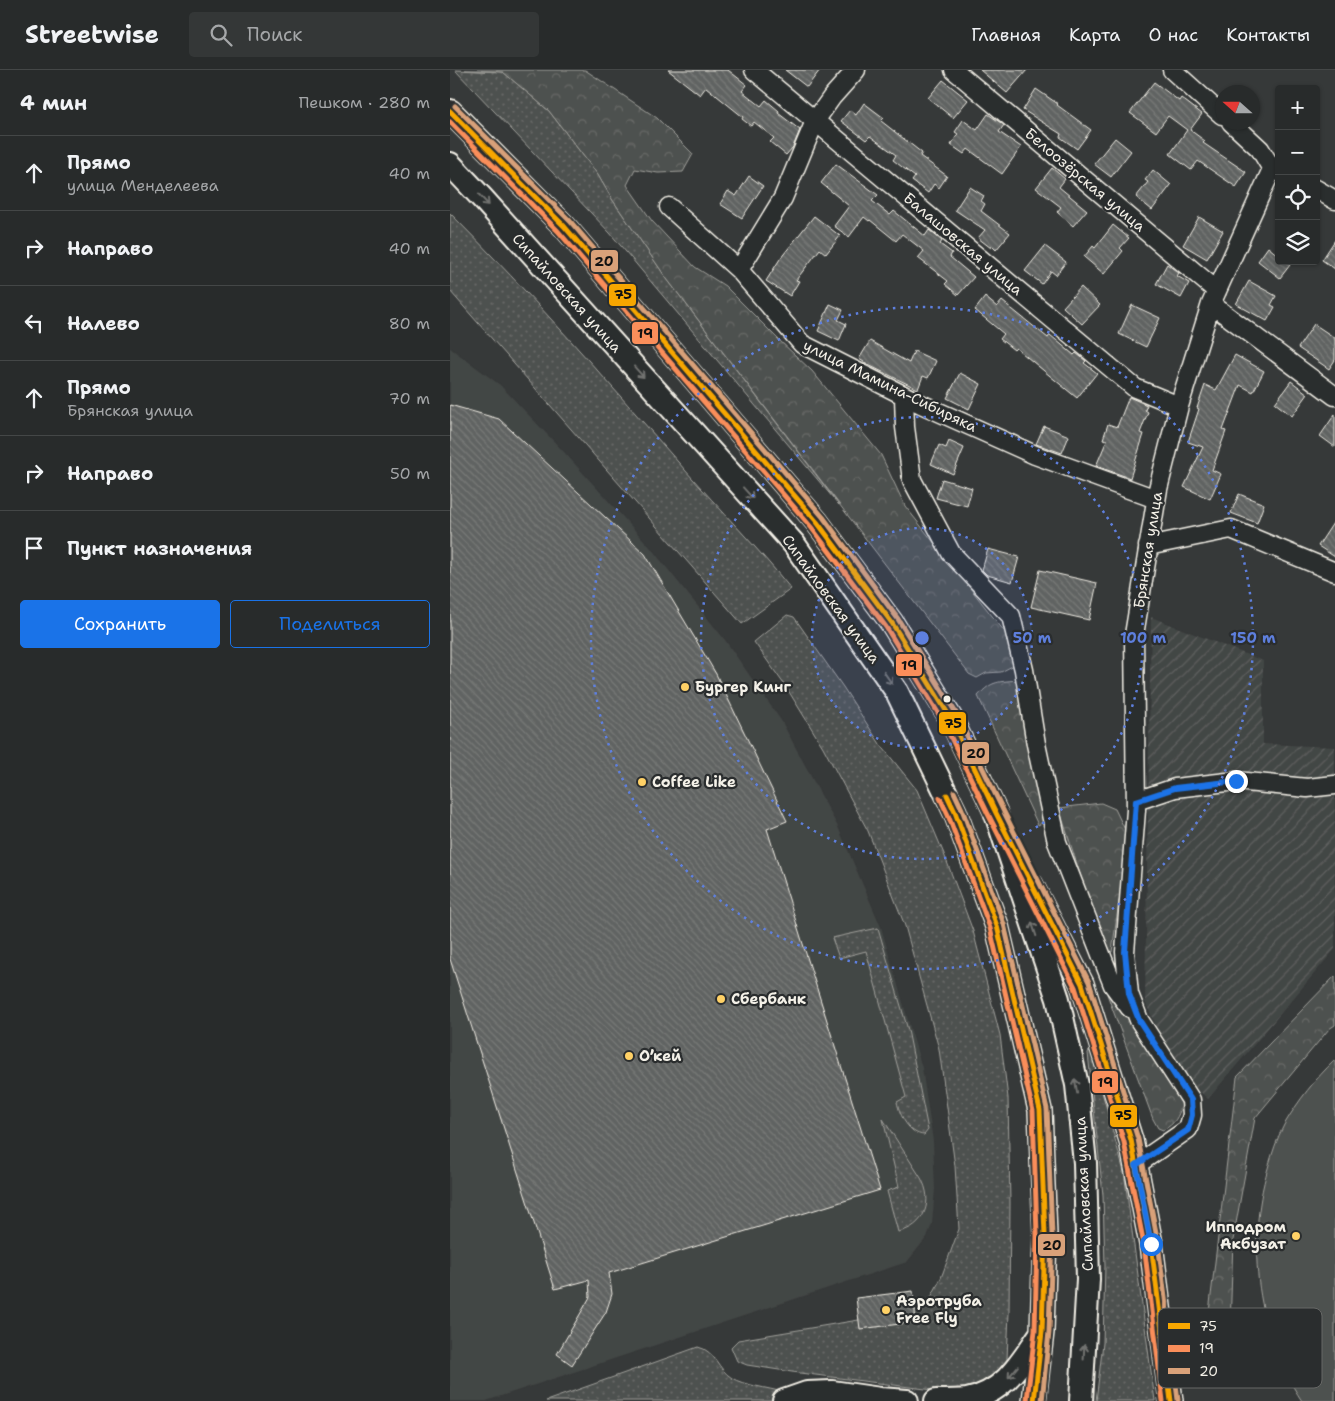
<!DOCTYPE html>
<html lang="ru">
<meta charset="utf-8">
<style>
:root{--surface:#282b2b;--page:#343737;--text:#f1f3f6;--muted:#a5a7a9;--line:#444747;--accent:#1a73e8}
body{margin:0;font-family:"Shantell Sans",sans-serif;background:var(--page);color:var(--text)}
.controls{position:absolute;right:15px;top:15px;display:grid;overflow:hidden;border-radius:5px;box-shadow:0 1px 4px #0004}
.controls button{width:45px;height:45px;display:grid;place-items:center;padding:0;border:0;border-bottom:1px solid var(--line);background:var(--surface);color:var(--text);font:25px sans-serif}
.compass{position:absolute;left:765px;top:15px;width:45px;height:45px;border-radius:50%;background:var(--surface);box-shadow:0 1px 4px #0004;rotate:291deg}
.stop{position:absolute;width:15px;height:15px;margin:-11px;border:4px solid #1a73e8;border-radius:50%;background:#fff}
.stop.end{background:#1a73e8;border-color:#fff;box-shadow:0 1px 5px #0008}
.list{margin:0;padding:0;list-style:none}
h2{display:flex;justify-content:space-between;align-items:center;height:65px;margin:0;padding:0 20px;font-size:21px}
h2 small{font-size:16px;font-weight:400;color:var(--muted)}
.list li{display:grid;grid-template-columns:32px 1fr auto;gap:15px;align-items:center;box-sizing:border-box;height:75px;padding:0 20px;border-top:1px solid var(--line)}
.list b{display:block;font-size:19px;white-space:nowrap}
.list p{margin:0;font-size:16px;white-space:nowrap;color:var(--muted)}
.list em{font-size:16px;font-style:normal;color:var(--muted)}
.actions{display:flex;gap:10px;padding:15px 20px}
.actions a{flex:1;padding:11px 0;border:1px solid var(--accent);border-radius:5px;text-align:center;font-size:18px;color:var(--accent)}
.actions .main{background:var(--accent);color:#fff}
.icon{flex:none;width:28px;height:28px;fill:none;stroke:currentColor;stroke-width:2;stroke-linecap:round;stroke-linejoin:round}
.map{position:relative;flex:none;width:885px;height:1331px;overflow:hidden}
header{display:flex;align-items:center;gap:30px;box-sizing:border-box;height:70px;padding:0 25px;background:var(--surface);border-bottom:1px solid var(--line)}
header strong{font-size:24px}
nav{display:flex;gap:28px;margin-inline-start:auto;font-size:18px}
.search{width:350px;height:45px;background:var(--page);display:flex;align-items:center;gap:12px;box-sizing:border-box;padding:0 18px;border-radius:5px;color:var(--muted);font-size:19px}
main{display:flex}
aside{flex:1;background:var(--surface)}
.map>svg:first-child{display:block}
.built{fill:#434645}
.industrial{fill:url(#industrial-furrows)}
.grass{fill:url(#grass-dots);stroke:#a1a19c}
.forest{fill:url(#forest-crowns);stroke:#a1a19c}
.pitch{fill:#4e514f;stroke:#a1a19c}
.building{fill:url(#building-back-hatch);stroke:#f4f1e8}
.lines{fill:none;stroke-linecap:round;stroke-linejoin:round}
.minor-casing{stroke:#f4f1e8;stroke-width:21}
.major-casing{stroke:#f4f1e8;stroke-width:26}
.minor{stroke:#2a2d2e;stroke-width:18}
.major{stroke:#2a2d2e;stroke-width:22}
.bus-1-casing{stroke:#2a2d2e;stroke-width:9}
.bus-2-casing{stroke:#2a2d2e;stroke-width:9}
.bus-3-casing{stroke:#2a2d2e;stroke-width:9}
.bus-1{stroke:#f7a600;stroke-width:5}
.bus-2{stroke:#fa8e5a;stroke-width:5}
.bus-3{stroke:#d9a179;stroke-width:5}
.oneway{stroke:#71726f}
.route{stroke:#1a73e8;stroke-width:6}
.ring{fill:none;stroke:#5e7fdd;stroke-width:2.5;stroke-dasharray:2.5 5}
.poi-dot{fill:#ffd166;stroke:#2a2d2e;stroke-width:2}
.bus-dot{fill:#f4f1e8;stroke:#2a2d2e;stroke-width:2}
.labels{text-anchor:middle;stroke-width:4.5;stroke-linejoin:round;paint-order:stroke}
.street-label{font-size:15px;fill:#f4f1e8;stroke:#2a2d2e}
.poi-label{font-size:15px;font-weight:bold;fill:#f4f1e8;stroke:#2a2d2e;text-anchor:start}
.key{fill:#2a2d2e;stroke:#676866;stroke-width:1}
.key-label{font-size:14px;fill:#f4f1e8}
.centre{fill:#5e7fdd;stroke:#2a2d2e;stroke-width:2.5}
.ring-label{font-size:15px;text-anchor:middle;font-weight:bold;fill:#5e7fdd;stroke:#2a2d2e;stroke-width:4.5;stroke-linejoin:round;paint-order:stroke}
.line-badge{stroke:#2a2d2e;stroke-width:2}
.pale-badge-label{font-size:14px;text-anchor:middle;font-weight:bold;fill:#111}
</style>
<header>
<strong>Streetwise</strong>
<div class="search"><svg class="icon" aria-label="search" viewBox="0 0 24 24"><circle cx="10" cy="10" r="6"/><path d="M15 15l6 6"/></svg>Поиск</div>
<nav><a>Главная</a><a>Карта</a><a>О нас</a><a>Контакты</a></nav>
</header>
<main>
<aside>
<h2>4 мин<small>Пешком · 280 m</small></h2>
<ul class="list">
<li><svg class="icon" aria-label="ahead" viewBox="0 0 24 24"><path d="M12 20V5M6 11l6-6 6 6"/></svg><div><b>Прямо</b><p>улица Менделеева</p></div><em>40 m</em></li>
<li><svg class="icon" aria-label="right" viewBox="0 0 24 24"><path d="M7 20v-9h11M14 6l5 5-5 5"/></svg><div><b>Направо</b></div><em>40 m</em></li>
<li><svg class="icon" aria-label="left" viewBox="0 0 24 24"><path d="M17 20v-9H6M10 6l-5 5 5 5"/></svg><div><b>Налево</b></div><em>80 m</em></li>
<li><svg class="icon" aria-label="ahead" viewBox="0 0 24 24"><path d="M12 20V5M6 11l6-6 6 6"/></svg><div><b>Прямо</b><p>Брянская улица</p></div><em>70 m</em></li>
<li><svg class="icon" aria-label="right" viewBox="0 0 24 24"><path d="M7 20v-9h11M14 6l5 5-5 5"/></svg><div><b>Направо</b></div><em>50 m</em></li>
<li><svg class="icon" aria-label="arrive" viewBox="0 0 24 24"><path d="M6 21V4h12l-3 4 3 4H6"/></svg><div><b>Пункт назначения</b></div></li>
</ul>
<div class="actions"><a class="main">Сохранить</a><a>Поделиться</a></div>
</aside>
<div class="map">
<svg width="885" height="1331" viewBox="0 0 885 1331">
<defs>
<pattern id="industrial-furrows" width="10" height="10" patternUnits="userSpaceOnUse" patternTransform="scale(1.25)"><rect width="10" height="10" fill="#434645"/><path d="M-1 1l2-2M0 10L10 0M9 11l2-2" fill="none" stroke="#5f6160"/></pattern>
<pattern id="grass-dots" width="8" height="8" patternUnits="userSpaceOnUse" patternTransform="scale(1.25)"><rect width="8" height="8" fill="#4e514f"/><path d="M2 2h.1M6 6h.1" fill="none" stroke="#686a68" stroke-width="1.8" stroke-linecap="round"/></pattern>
<pattern id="forest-crowns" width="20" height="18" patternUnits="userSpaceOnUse" patternTransform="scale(1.25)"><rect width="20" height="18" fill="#4e514f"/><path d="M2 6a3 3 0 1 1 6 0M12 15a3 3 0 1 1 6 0" fill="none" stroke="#686a68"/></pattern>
<pattern id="building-back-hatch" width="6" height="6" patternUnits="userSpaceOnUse" patternTransform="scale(1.25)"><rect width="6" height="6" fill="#616362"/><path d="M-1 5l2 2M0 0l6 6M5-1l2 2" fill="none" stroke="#787a78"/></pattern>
</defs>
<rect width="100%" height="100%" fill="#363939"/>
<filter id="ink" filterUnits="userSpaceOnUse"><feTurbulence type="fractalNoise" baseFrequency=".02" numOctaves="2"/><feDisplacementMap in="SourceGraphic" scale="10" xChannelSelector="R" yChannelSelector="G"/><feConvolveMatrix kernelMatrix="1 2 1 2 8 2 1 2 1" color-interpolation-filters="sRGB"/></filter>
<g filter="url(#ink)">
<!-- built -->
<path class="built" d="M0,278l50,37 63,66 87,96 75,93 57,82 56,105 43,100 41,141 11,73 2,48 -3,35 -5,13 -20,25 -421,139h-36z"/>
<!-- industrial -->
<path class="industrial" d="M701,547l112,44v83l72,3v202l-127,150 -31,-28 -32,-69z"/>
<!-- grass -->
<path class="grass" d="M5,0l48,2 46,39 49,64 14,24 55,80 172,226 -229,-272z
M0,143c82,82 159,170 235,257 35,40 73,78 106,119l-49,35 -292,-333z
M337,545l7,2 49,70 37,57 37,46 27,64 29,77 27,104 8,63 2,105 -1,110 -2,46 -15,19 -20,12 -23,2 -157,-20 -45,-7 -10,-4 -6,-14 7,-7 187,-31 16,-31 18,-49 -4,-63 -16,-117 -34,-123 -37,-95 -45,-84 -37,-60 -32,-45z
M428,858l30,102 20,100 -4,5c-15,-1 -24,-19 -27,-33l9,-5 -40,-146 -27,7 -7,-20z
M639,981l2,1 33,120 31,229h-59l7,-58 2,-77 -2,-71 -15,-142z
M433,1049l38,59c13,23 4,49 -23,54l-11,-41 12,-4z
M248,1277c18,4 19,22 34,31 10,7 38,10 50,14l-11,9h-225z"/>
<!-- forest -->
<path class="forest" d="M15,0h120l72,48 36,36 -10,18 -25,1 -23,-4 -8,16 25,36 43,46 30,19 54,54 33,31 69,84 24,51 107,135 4,23 -15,8 -15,1 -9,5 -8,-4 -302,-395 -55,-80 -14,-24 -49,-64 -46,-39z
M569,610l25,142 -6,3 -60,-129c14,-16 21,-14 41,-16z
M651,733l14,6 13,27 -16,116h-7l-46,-144z
M885,906v49l-6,4 -74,89 -22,122 -4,117 -24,-11 32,-269z
M660,921l27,36 45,78c-4,12 -7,19 -19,25l-5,-2 -5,-9 -46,-125z"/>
<!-- pitch -->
<path class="pitch" d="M885,990v341h-33c-45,-68 -57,-155 -34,-233 4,-14 9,-30 16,-43 14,-24 31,-46 51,-65z"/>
<!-- building -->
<path class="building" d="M218,0h60l19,15 -5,6 19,15 5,-6 13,11 -1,2 22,17 -7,17 -7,8 -16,-13 4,-4 -20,-16 -3,4 -9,-7 1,-2 -37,-30 -6,8z
M335,0h35l-13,17z
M530,0h47l-20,23z
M493,10l25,20 -15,18 -25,-20z
M704,12l25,19 2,-3 21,16 -12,16 15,11 -2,2 43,29 -10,15 -38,-26 -7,9 -21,-16 17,-24 -19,-14 -12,16 -26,-19z
M586,19l22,15 -1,1 34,25 -14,19 -17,-12 1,-3 -38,-24z
M414,33l20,15 -3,3 41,32 -2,3 27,20 -8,12 -5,-4 -6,9 -16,-12 3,-4 -22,-17 3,-5 -26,-19 -4,4 -25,-19 9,-11 6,5z
M538,44l16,11 -5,7 22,15 -19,27 -34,-25 -4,5 -13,-9 7,-11 -3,-2 8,-12 14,10z
M665,68l16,13 -20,26 -17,-13z
M386,94l42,31 -6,6 18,14 4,-4 31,25 4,-6 13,11 -2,3 12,9 -2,4 24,20 -16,18 -13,-11 3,-3 -30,-23 6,-7 -22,-17 -6,7 -26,-21 -1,1 -5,-4 -15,20 -15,-11 15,-20 -28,-23z
M602,98l13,11 -6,8 28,23 -14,16 -16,-14 4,-5 -25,-19z
M703,100l18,15 -19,25 -16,-13 12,-15 -3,-2z
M299,106l14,10 -21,32 -22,-14 8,-13 8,5z
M520,117l14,9 -3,5 4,3 -4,7 29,22 -14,17 -4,-4 -1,2 -13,-10 7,-8 -30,-20z
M364,146l26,20 -14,18 -6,-5 -24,31 3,1 -9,15 -24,-15 14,-22z
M749,147l24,14 -16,28 -24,-14z
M663,155l16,13 -9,10 3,3 -19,23 -20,-17 9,-11 2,2z
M885,170v29l-13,-9z
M595,176l21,16 -10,13 -5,-4 -9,13 -17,-13z
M818,177l11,9v5h7l4,4 -10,13 -22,-17z
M717,194l12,9 -2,3 12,7 -8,15 -25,-14z
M799,211l27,15 -5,9 4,2 -8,14 -31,-17z
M631,217l19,18 -18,19 -19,-17z
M535,227l12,10 5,-6 46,37 2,-3 24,20 2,-2 10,8 -2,2 13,10 -20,25 -61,-50 -2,2 -14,-11 4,-5 -29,-24z
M380,234l13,6 -5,10 8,4 -7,17 -21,-10z
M682,235l28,13 -14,29 -27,-13z
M864,254l21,14v22l-6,9 -31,-21z
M420,271l39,22 5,-12 22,10 -8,17 -5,-2 -5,13 -54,-26v-1l-5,-3z
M785,285l29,16 -11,21 -13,-7 -17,45 3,1 -14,39 9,4 -11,25 -26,-12 19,-40 -15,-5 11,-33 -2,-1 8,-23 11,5z
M510,303l21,11 -12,25 -22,-11z
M841,311l17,13 -16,22 -17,-13z
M679,327l18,8 -2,5 3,2 -8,21 4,1 -14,44 -34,-12 11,-26 -4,-1 5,-15 9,3z
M0,335l49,14 146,135 71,120 71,147 -20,8 113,361 -271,83 3,21 -6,18 -34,53 -15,-11 33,-57 -1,-17 -34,9 -105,-330z
M885,344v33l-15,-11z
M594,356l25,10 -7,17 -26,-9z
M499,371l15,7 -11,26 -22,-10 8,-19 7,3z
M492,409l30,9 -5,18 -31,-8z
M789,424l25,10 -7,19 -26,-10z
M885,450v37l-17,-11z
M538,479l31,8 -7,25 -25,-7 -5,-5z
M590,500l57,13 -8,37 -58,-13z
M463,1221l3,31 -56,7 -4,-31z"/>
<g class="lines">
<!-- minor casing -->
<g class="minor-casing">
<path id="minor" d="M304,0l381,318 44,18
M504,0l263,221
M722,0l50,45
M781,52l29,27 12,20 7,3
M866,119l19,11
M219,137l70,63 63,74 119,60 114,51 121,44
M289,200l44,-72 32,-77 17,-24 24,-27
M761,234l124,92
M454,326l1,31 7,53 39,73 60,63 13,54 12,74 21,98 56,143 17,23
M698,476l83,-17 104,43
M686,731l39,-13 61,-7 71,7 28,-3
M686,1095l52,-36 4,-14 -1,-15 -52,-80 -10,-26 -4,-42 11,-142 -2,-175 24,-146 21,-83 32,-102 61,-135"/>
</g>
<!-- major casing -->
<g class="major-casing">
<path id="major" d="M0,41l114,115 253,296 75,101 58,94 45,94 63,188 19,86 8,78 3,116 -7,122
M0,94l33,35 311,345 103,148 58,120 42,114 43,184 5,125 -3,97 -8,69
M581,814l51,100 49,156 20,104 20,157
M334,1331l23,-8 25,-1 48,7 27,2
M486,1331c10,0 21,0 31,-1 38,-8 52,-35 73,-65"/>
</g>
<!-- minor -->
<use href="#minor" class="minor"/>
<!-- major -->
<use href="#major" class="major"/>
<!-- bus-1 casing -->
<g class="bus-1-casing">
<path id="bus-1" d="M0,41l114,115 253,296 75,101 58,94 45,94 87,173 49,156 20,104 20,157
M497,725l8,17 42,114 43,184 5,125 -3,97 -8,69"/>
</g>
<!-- bus-2 casing -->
<g class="bus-2-casing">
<path id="bus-2" d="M0,52l108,109 253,296 75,100 57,94 45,93 87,173 49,155 20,103 19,156
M490,728l8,17 42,113 43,183 4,124 -2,96 -8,69"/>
</g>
<!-- bus-3 casing -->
<g class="bus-3-casing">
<path id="bus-3" d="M5,36l115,115 253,296 75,102 58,94 46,95 87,174 49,157 20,104 20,157
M504,722l8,17 42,115 43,185 5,126 -3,97 -7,69"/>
</g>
<!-- bus-1 -->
<use href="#bus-1" class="bus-1"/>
<!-- bus-2 -->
<use href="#bus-2" class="bus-2"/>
<!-- bus-3 -->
<use href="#bus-3" class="bus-3"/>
</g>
<!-- one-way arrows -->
<defs><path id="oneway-shaft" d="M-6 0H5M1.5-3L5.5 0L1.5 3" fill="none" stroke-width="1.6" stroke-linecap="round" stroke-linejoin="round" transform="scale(1.25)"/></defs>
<g class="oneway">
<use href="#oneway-shaft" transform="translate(34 130) rotate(47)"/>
<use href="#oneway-shaft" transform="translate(189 302) rotate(48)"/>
<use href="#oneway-shaft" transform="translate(298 423) rotate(48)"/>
<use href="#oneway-shaft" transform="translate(438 608) rotate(55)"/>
<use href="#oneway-shaft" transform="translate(584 859) rotate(-108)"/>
<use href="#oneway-shaft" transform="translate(626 1016) rotate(-99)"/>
<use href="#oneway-shaft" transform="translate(634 1282) rotate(-87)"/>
<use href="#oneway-shaft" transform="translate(563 1302) rotate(130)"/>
</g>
</g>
<g class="lines" filter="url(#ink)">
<!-- route -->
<path class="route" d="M701,1174l-15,-79 52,-35 4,-15 -1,-15 -52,-80 -10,-26 -4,-42 11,-151 39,-13 61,-7"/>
</g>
<!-- distance rings -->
<circle cx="472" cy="568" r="110" fill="#5e7fdd" fill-opacity=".12"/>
<g class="ring">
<circle cx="472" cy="568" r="110"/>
<circle cx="472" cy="568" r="221"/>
<circle cx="472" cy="568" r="331"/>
</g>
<!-- markers -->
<g class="poi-dot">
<circle cx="235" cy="617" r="5"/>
<circle cx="192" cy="712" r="5"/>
<circle cx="271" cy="929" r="5"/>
<circle cx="179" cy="986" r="5"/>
<circle cx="846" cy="1166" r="5"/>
<circle cx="436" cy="1240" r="5"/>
</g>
<circle class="bus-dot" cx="497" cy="629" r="4.5"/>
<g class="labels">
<!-- street labels -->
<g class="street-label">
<text transform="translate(635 110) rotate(40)" y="5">Белоозёрская улица</text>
<text transform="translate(513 174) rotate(40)" y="5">Балашовская улица</text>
<text transform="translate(117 223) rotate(48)" y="5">Сипайловская улица</text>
<text transform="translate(440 316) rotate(26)" y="5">улица Мамина-Сибиряка</text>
<text transform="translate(698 480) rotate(-81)" y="5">Брянская улица</text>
<text transform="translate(381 529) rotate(54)" y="5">Сипайловская улица</text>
<text transform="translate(634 1124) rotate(-93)" y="5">Сипайловская улица</text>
</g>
<!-- poi labels -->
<g class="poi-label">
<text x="245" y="622">Бургер Кинг</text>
<text x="202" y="717">Coffee Like</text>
<text x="281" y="934">Сбербанк</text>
<text x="189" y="991">О’кей</text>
<text x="836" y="1162" text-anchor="end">Ипподром<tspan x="836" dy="17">Акбузат</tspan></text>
<text x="446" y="1236">Аэротруба<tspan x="446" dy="17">Free Fly</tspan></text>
</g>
</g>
<!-- legend -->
<rect x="708" y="1238" width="164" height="80" rx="8" class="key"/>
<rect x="718" y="1253" width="22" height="6" fill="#f7a600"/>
<rect x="718" y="1275" width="22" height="7" fill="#fa8e5a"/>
<rect x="718" y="1298" width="22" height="6" fill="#d9a179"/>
<g class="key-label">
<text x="749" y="1261">75</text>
<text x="749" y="1283">19</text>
<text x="749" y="1306">20</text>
</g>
<circle cx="472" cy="568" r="8" class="centre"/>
<g class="ring-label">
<text x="582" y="573">50 m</text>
<text x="693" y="573">100 m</text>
<text x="803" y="573">150 m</text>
</g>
<g class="line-badge">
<rect x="140" y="179" width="29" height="24" rx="5" fill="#d9a179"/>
<rect x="158" y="213" width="29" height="24" rx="5" fill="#f7a600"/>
<rect x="181" y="251" width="28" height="24" rx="5" fill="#fa8e5a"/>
<rect x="445" y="583" width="28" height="24" rx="5" fill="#fa8e5a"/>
<rect x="488" y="641" width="29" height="24" rx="5" fill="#f7a600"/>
<rect x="511" y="671" width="29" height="24" rx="5" fill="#d9a179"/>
<rect x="641" y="1000" width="28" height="24" rx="5" fill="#fa8e5a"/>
<rect x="659" y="1034" width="29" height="24" rx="5" fill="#f7a600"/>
<rect x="587" y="1163" width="29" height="24" rx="5" fill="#d9a179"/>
</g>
<g class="pale-badge-label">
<text x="154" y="196">20</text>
<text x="173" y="229">75</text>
<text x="195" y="268">19</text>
<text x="459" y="600">19</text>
<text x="503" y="658">75</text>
<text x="526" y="688">20</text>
<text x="655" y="1017">19</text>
<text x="673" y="1050">75</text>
<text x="602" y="1180">20</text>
</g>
</svg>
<div class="controls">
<button>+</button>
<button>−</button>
<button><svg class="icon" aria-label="locate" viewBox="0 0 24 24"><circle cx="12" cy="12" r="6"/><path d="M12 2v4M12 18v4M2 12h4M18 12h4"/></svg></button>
<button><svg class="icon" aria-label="layers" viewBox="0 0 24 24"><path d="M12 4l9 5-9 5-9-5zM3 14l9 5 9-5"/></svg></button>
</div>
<svg class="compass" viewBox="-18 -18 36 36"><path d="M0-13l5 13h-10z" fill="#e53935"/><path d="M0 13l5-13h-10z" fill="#a5a7a9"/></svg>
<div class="stop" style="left:701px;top:1174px"></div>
<div class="stop end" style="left:786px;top:711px"></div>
</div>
</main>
